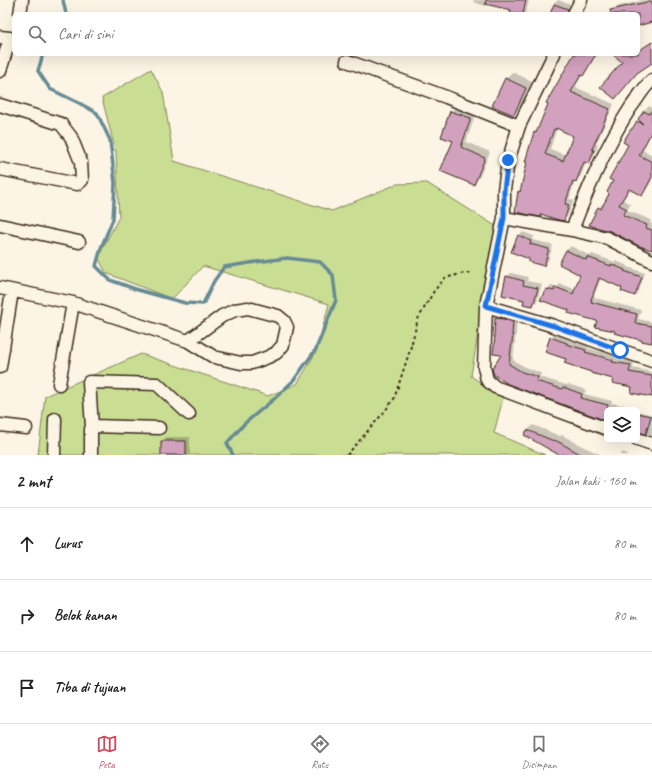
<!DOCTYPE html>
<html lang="id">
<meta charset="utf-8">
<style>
:root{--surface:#fff;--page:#f2f2f2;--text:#222;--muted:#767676;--line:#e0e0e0;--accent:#d1495b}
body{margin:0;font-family:Caveat,sans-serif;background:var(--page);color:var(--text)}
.controls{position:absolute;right:12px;bottom:12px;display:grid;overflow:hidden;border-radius:6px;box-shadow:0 4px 16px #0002}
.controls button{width:36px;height:36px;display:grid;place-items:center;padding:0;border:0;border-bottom:1px solid var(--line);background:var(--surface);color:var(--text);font:20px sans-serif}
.stop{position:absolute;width:12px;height:12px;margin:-9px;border:3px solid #1a73e8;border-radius:50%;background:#fff}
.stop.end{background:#1a73e8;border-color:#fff;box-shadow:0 1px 4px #0008}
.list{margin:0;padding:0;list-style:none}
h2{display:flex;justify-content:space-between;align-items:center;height:52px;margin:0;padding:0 16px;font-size:17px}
h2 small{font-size:13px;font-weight:400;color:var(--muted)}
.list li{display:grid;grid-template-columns:26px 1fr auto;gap:12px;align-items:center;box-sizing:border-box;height:72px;padding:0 16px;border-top:1px solid var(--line)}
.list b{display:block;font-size:15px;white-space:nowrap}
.list em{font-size:13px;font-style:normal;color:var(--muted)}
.icon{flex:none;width:22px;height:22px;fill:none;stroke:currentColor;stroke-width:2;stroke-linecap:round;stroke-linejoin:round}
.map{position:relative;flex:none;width:652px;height:455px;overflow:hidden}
.search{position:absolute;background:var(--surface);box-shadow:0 4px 16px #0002;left:12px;right:12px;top:12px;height:44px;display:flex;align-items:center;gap:10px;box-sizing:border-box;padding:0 14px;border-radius:6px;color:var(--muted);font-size:15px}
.sheet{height:268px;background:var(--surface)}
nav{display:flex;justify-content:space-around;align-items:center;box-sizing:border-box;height:56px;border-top:1px solid var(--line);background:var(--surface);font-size:11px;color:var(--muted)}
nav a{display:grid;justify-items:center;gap:2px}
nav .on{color:var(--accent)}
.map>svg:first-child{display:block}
.green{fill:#cade93;stroke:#828458}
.shadow{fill:#0003;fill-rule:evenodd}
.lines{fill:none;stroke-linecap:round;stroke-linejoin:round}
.stream{stroke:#668b94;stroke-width:3.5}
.building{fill:#d2a1be;stroke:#3b2a1e;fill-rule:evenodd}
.minor-casing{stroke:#3b2a1e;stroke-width:15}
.path{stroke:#3b2a1e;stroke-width:2;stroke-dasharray:3 3;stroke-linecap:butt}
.minor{stroke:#fcf5e5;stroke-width:12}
.route{stroke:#1a73e8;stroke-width:5}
</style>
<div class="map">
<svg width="652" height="455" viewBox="0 0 652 455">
<rect width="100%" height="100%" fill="#fcf5e5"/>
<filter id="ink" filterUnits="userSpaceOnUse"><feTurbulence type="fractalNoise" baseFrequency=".025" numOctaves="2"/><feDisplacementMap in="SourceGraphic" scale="8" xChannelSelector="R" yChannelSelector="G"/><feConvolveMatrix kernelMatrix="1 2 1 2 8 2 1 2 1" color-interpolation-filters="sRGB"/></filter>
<g filter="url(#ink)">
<!-- green -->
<path class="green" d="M151,69l12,23 11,69 158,50 65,-27 30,-1 75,47 -15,48 -16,98 32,22 -9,35 51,22h-507l7,-59 96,-42 127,42 29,-12 19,-32 13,-48 -126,-38 -31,33 -66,-26 -8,-16 21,-40 -3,-64 -14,-55z"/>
<!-- shadow -->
<path class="shadow" d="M474,0h55l-3,12 -2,2h-11l-1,-5 -24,-6 -3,3 -12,-4z
M558,0l13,5 -3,9h-17l3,-10z
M643,0h9v21l-14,1v-8h-22l-1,-4 4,-4z
M575,54h24l-4,4h-1l-7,12 -4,5h-1l-7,12 39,17 -18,40 2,1 -5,13 -5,5 -2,-1 -5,14 -6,5 -6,18 5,1 -6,15 -5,5 -21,-6 -2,2 -21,-24 3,-3 6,-27 -2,-1 9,-29 5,-5zM557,128l17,7 -8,20 -16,-6z
M512,72l20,9 -12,27 -6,6 -8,-36z
M456,106l20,7 -10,29 24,10 -11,26 -5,6 -19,-44 -4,-28z
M649,106l3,2v24l-9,18 9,5v25l-6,10 -4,5 -12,-6 -7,11 8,4 -4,6 24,10 -1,3 2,1v24l-41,-18 -12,-22 4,-5 2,1 5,-11 19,-49 3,-15 8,-9v-1l4,-8z
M523,232l11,4 -1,4 20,5 -5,16 -4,4 -13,-7 -12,-22z
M571,246l19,10 2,-2 23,8 1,-1 12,5v1l17,6 -6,17 -4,4 -11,-7 -23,-9 -7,18h1v2l46,12 -3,9 14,3v20l-36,-12 -18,-10 -28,-10 -23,-20 4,-5 6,2 3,-3 16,5 6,-14 -22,-11 7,-14z
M511,273l17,4 -1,4 15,3 -5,17 -4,4 -26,-28z
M500,315l17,3 -1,15 -3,27 14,8 14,5 -1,4 26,8 2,-1 18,6 -2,4 28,7 -1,2 21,4 -1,2 3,1h-27v10l-98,-37 -6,-29 -7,-18v-17z
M555,333l15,6v1l19,6 -1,2 28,8v2l18,3 -1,7 19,4v23l-18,-9 -88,-35 5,-14z
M637,411l15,4v20l-15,-4z
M533,425l27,11 2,-1 22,12 18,8h-41l-36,-20 3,-5z
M166,437h24v16l-2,2h-26v-14z
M623,452l7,3h-10z"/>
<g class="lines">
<!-- stream -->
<path class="stream" d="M63,0l3,14
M43,54l-5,17 12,18 29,14 18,10 13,27 5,43 -2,36 -12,29 -5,18 14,14 28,10 47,13 18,1 11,-23 10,-14 32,-5 31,-4 33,4 13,13 3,25 -20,49 -22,31 -20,19 -30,25 -17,19 6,12"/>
</g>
<!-- building -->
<path class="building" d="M486,0h40l-3,14h-13l1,-4 -26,-6z
M652,1v21l-14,4v-12h-27l-1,-4z
M554,4l14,5 -1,5h-17z
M652,42v21l-15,10 -22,26 -15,-12 22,-25 -10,-8h26v-3z
M574,54h22l-13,22 -2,-1 -10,17 39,17 -18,40 2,1 -5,14 -5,-2 -8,20 -3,-1 -8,23 4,1 -5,16 -9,-2 -14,-5 -1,3 -25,-5 3,-21 2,1 7,-30h-2l9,-30 2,1 12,-29 -2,-1zM556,128l17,8 -10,25 -18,-7 9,-25 2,1z
M505,78l21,10 -12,27 -22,-9z
M652,110v21l-13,24 13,7v15l-10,19 -13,-7 -10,16 8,4 -4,6 24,10 -1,3 6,2v20l-13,-4 -29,-15 -15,-4 -6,-2 9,-18 3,2 8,-15 -2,-2 6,-11 -4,-2 19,-34 -5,-3 8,-13h1l5,-8 6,3 -5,-5 6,-8 5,3z
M450,111l21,7 -10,29 24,11 -11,27 -34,-14 13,-30 -12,-4z
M518,235l13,6 -1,3 19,5 -5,17 -15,-4v-3l-18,-7z
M566,250l20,10 1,-3 24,9v-2l14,6 -1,1 18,6 -7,19 -14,-5 1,-3 -23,-10 -8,22h1l-1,2 46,12 -2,9 17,3v17l-11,-2v-1l-27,-7 1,-2 -20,-4 2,-6 -29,-8 1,-3 -29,-10 6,-11 8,2 1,-4 18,7 7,-19 -21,-11z
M506,276l18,5 -1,4 15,3 -5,18 -10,-2 1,-4 -22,-5z
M495,318l9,1 9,3 -1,14 1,-1 -4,29 13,8 16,5 -2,4 26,8 1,-2 19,7 -1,4 27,7 -4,15 -96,-36 -14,-9 -2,-6 9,-14 -8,-1 2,-17h-1z
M550,337l17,6 -1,1 20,6 -1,2 28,8 -1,2 19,3 -2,7 23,4v21l-21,-4 1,-6 -20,-4 1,-4 -22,-6v-1l-27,-9 2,-4 -21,-7z
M637,413l14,3 -5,18 -9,-2z
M527,430l27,11 1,-1 27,15h-23l-35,-20z
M161,441h25v14h-25z"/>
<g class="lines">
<!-- minor casing -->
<g class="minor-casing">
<path id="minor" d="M20,14l2,-14
M574,14l7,-14
M0,37l10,1 -10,33
M554,54l-35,72 -11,35 -4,29v28l-18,88 -2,61 3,13 8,7 112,42
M347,61l99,36 73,29
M0,105l61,19 10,13 10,25 1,18 -2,2 -3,2 -77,-15
M504,218l68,12 35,8 45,23
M0,225l79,17
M572,230c16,-42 34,-85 59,-123 7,-9 12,-19 21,-27
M0,288l73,15 115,38 34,-25 13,-6 13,-2 30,8 6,5 3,6 -4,18 -7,8 -8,4 -16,6h-11l-27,-6 -26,-16
M486,306l68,20 66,24 32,11
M0,367l12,-76
M59,384l14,-81
M0,425l26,3
M92,427l-3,-45 68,2 32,30
M637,439l15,5
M54,455l1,-36
M91,455v-26l2,-3 66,2"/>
</g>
<!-- path -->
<path class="path" d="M347,455l38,-44 9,-12 16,-49 8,-31 16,-28 11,-13 19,-5h8"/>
<!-- minor -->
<use href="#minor" class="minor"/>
</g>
</g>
<g class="lines" filter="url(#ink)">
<!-- route -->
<path class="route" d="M508,160l-4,30v28l-18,88 68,20 66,24"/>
</g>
</svg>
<div class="controls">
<button><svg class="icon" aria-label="layers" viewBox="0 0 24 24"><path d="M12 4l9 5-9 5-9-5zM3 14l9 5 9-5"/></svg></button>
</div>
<div class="stop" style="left:620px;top:350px"></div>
<div class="stop end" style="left:508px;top:160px"></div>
<div class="search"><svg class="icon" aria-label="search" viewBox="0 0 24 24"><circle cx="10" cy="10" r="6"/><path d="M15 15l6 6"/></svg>Cari di sini</div>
</div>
<section class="sheet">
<h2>2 mnt<small>Jalan kaki · 160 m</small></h2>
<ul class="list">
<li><svg class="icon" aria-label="ahead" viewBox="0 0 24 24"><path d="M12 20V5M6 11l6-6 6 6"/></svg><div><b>Lurus</b></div><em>80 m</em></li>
<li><svg class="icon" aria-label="right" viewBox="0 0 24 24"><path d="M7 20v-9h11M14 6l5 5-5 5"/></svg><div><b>Belok kanan</b></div><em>80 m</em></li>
<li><svg class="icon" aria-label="arrive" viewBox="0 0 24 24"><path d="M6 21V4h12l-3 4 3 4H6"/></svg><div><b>Tiba di tujuan</b></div></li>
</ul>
</section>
<nav>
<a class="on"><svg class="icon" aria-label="map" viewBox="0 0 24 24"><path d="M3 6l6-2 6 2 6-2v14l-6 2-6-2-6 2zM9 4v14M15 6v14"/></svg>Peta</a>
<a><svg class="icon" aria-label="directions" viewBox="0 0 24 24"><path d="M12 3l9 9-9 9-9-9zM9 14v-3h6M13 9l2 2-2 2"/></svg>Rute</a>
<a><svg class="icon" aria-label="saved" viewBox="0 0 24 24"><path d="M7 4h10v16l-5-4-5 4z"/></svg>Disimpan</a>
</nav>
